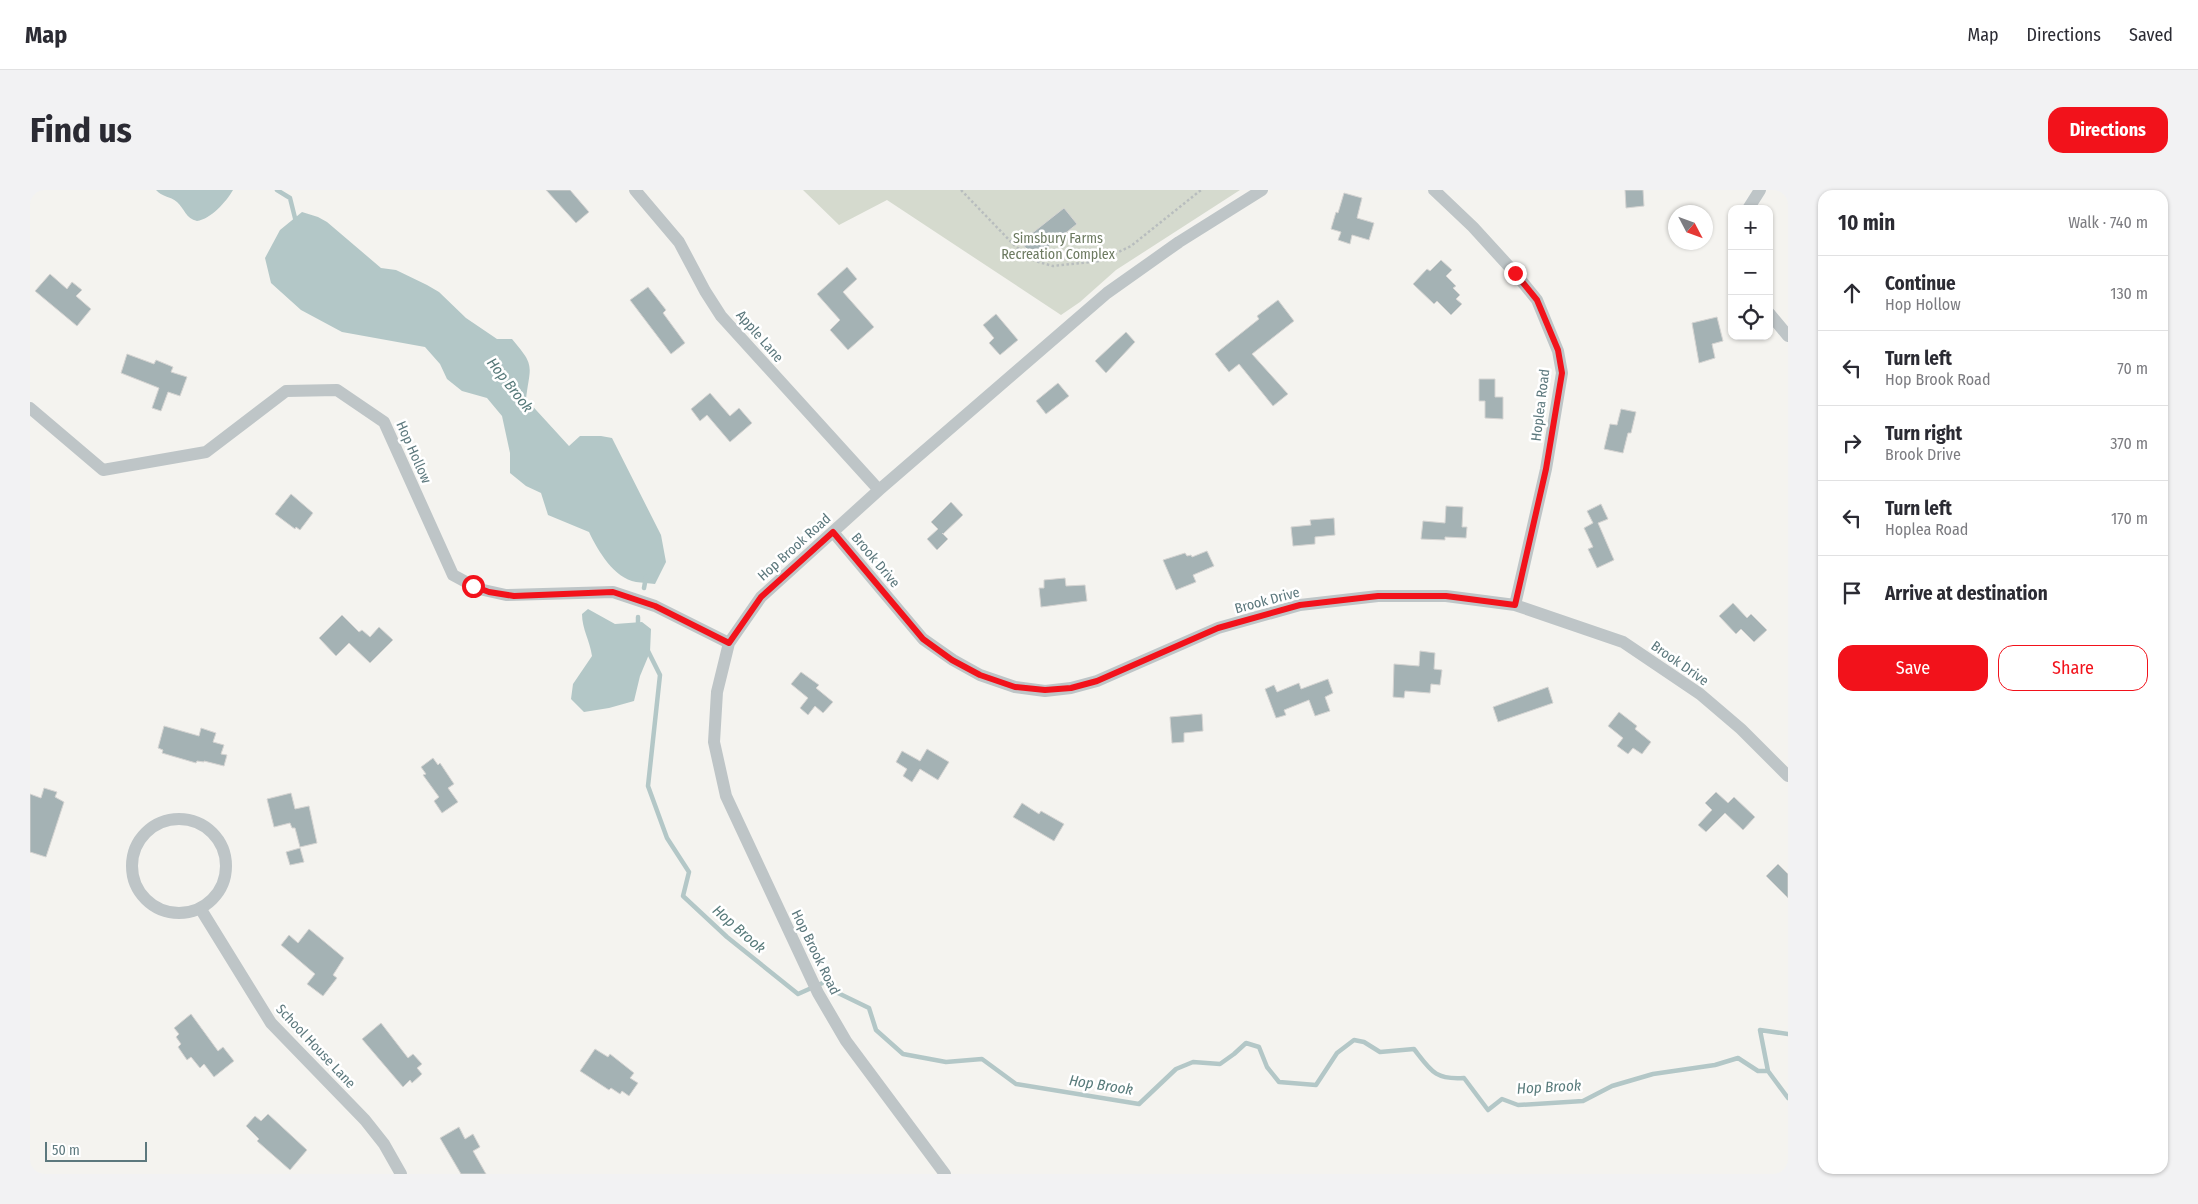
<!DOCTYPE html>
<meta charset="utf-8">
<style>
:root{--surface:#fff;--page:#f2f2f3;--text:#2b2b33;--muted:#7c7c81;--line:#e1e1e2;--accent:#f2121b}
body{margin:0;font-family:"Fira Sans Condensed",sans-serif;background:var(--page);color:var(--text)}
.controls{position:absolute;right:15px;top:15px;display:grid;overflow:hidden;border-radius:10px;box-shadow:0 1px 4px #0004}
.controls button{width:45px;height:45px;display:grid;place-items:center;padding:0;border:0;border-bottom:1px solid var(--line);background:var(--surface);color:var(--text);font:25px sans-serif}
.compass{position:absolute;left:1638px;top:15px;width:45px;height:45px;border-radius:50%;background:var(--surface);box-shadow:0 1px 4px #0004;rotate:131deg}
.scale{position:absolute;left:15px;bottom:12px;width:102px;box-sizing:border-box;padding-left:5px;border:2px solid #5c787d;border-top:0;font-size:14px;line-height:18px;white-space:nowrap;color:#5c787d;-webkit-text-stroke:4px #fff;paint-order:stroke}
.stop{position:absolute;width:15px;height:15px;margin:-11px;border:4px solid #f2121b;border-radius:50%;background:#fff}
.stop.end{background:#f2121b;border-color:#fff;box-shadow:0 1px 5px #0008}
.list{margin:0;padding:0;list-style:none}
h2{display:flex;justify-content:space-between;align-items:center;height:65px;margin:0;padding:0 20px;font-size:21px}
h2 small{font-size:16px;font-weight:400;color:var(--muted)}
.list li{display:grid;grid-template-columns:32px 1fr auto;gap:15px;align-items:center;box-sizing:border-box;height:75px;padding:0 20px;border-top:1px solid var(--line)}
.list b{display:block;font-size:19px;white-space:nowrap}
.list p{margin:0;font-size:16px;white-space:nowrap;color:var(--muted)}
.list em{font-size:16px;font-style:normal;color:var(--muted)}
.actions{display:flex;gap:10px;padding:15px 20px}
.actions a{flex:1;padding:11px 0;border:1px solid var(--accent);border-radius:15px;text-align:center;font-size:18px;color:var(--accent)}
.actions .main{background:var(--accent);color:#fff}
.icon{flex:none;width:28px;height:28px;fill:none;stroke:currentColor;stroke-width:2;stroke-linecap:round;stroke-linejoin:round}
.map{position:relative;flex:none;width:1758px;height:984px;overflow:hidden;border-radius:15px}
header{display:flex;align-items:center;gap:30px;box-sizing:border-box;height:70px;padding:0 25px;background:var(--surface);border-bottom:1px solid var(--line)}
header strong{font-size:24px}
nav{display:flex;gap:28px;margin-inline-start:auto;font-size:18px}
.intro{display:flex;align-items:center;justify-content:space-between;box-sizing:border-box;height:120px;padding:0 30px}
h1{margin:0;font-size:35px}
.button{padding:12px 22px;border-radius:15px;background:var(--accent);color:#fff;font-size:18px;font-weight:700}
main{display:flex;gap:30px;padding:0 30px}
aside{flex:1;background:var(--surface);border-radius:15px;box-shadow:0 1px 4px #0004}
.map>svg:first-child{display:block}
.green{fill:#d5dace}
.water{fill:#b3c7c7}
.lines{fill:none;stroke-linecap:round;stroke-linejoin:round}
.stream{stroke:#b3c7c7;stroke-width:4.5}
.building{fill:#a4b2b4;stroke:#d5d4d2}
.path{stroke:#b8bdbe;stroke-width:2.5;stroke-dasharray:2.5 2.5;stroke-linecap:butt}
.street{stroke:#bec5c7;stroke-width:12}
.route{stroke:#f2121b;stroke-width:6}
.labels{text-anchor:middle;stroke-width:5;stroke-linejoin:round;paint-order:stroke}
.park-label{font-size:14px;fill:#6c7a60;stroke:#fff}
.street-label{font-size:14px;fill:#5c787d;stroke:#fff}
.water-label{font-size:15px;font-style:italic;fill:#577a7a;stroke:#fff}
</style>
<header>
<strong>Map</strong>
<nav><a>Map</a><a>Directions</a><a>Saved</a></nav>
</header>
<div class="intro"><h1>Find us</h1><a class="button">Directions</a></div>
<main>
<div class="map">
<svg width="1758" height="984" viewBox="0 0 1758 984">
<rect width="100%" height="100%" fill="#f4f3ef"/>
<!-- green -->
<path class="green" d="M773,0h437l-124,80 -36,32 -19,13 -174,-115 -48,25z"/>
<!-- water -->
<path class="water" d="M126,0h77c-7,12 -22,29 -36,31 -11,-2 -13,-13 -20,-19 -7,-6 -15,-5 -21,-12z
M272,22l16,5 9,5 54,46 15,2 31,15 12,7 27,26 31,21h15c24,28 18,26 14,60l43,47 11,-10h21l11,2 49,97 5,27 -11,22c-6,-1 -13,-1 -19,-2 -22,-4 -38,-31 -47,-50l-41,-17 -7,-22 -15,-7 -16,-13v-20l-8,-37 -15,-18 -25,-7 -15,-12 -7,-15 -15,-17 -83,-15 -41,-22 -30,-27 -6,-25 15,-28z
M558,419l27,15 27,-2 9,7 -1,23 -10,24 -6,25 -25,7 -25,4 -13,-13 2,-15 19,-28c-2,-15 -10,-27 -10,-42z"/>
<g class="lines">
<!-- stream -->
<path class="stream" d="M247,0l13,8 6,24
M614,398l2,-11
M608,427v11
M618,461l12,24 -12,111 19,52 22,34 -6,24 44,41 71,57 29,-13 11,12 31,15 7,22 27,24 43,8 36,-3 34,25 123,20 37,-35 17,-7 27,2 14,-10 12,-11 13,4 8,20 12,15 37,3 21,-32 17,-13 10,2 16,10 34,-3c17,22 21,31 50,29l24,32 14,-11 16,6 65,-4 29,-15 41,-12 62,-9 23,-7 20,13h10l-8,-41 28,4
M1738,881l20,27"/>
</g>
<!-- building -->
<path class="building" d="M516,0h24l19,22 -13,11z
M1595,0h18l1,16 -18,2z
M1314,3l18,5 -5,20 17,5 -5,17 -17,-5 -2,9 -12,-4 3,-8 -10,-3 5,-17 2,1z
M1034,18l13,16 -43,34 -13,-16z
M1411,70l11,10 -6,6 10,10 -3,2 7,7 -4,4 6,5 -11,11 -14,-14 -3,3 -21,-20 14,-15 3,2z
M817,77l10,12 -14,13 31,35 -26,23 -18,-20 10,-10 -23,-26z
M20,84l17,15 5,-7 10,8 -6,6 15,13 -14,17 -42,-35z
M618,97l18,23 -3,3 22,30 -14,11 -41,-54z
M1248,110l16,21 -42,33 36,40 -15,12 -34,-42 -10,8 -14,-18 44,-35 -2,-3z
M966,124l22,26 -18,15 -11,-12 5,-5 -11,-13z
M1687,127l6,24 -11,3 3,14 -16,5 -7,-40z
M1096,142l9,10 -29,31 -11,-12z
M97,164l27,10 2,-4 17,7 -2,5 16,5 -7,19 -12,-4 -7,19 -9,-3 7,-20 -38,-15z
M1449,189h16v18h8v22l-18,-1v-17h-6z
M1028,193l11,13 -23,18 -10,-13z
M680,203l20,23 9,-8 13,15 -22,19 -23,-27 -7,6 -9,-12z
M1591,219l15,3 -5,21h-3l-5,20 -19,-4 6,-25 7,1z
M261,304l22,19 -13,17 -4,-3 -1,2 -20,-15z
M921,312l12,13 -20,19 -1,-1 6,6 -11,11 -10,-11 11,-10 -7,-7z
M1571,314l7,15 -10,4 16,37 -17,8 -9,-19 5,-2 -9,-19 9,-5 -6,-12z
M1416,316l17,1 -1,20h5l-1,11 -21,-1v3l-24,-1 2,-18 22,2z
M1304,328l1,17 -20,2v7l-22,2 -2,-19 20,-2 -1,-5z
M1177,361l7,15 -21,9 3,7 -20,8 -13,-30 22,-7 2,3 4,-1 1,2z
M1035,388l1,8 19,-1 2,16 -46,6 -2,-19h5v-8z
M1703,413l14,15 4,-4 16,16 -13,12 -13,-13 -5,5 -17,-18z
M312,425l17,17 3,-2 8,7 9,-10 14,13 -23,23 -21,-20 -13,13 -17,-18z
M1390,461l15,2 -1,16 8,1 -2,15 -9,-1 -1,9 -25,-2 -1,7 -11,-1 1,-33 25,2z
M771,482l18,13 -3,3 17,14 -10,11 -8,-7 -7,9 -8,-7 8,-10 -17,-14z
M1298,489l5,14 -8,4 5,14 -15,5 -6,-16 -25,10 2,5 -10,3 -11,-29 9,-4 3,7 22,-9 2,6z
M1518,497l5,16 -55,19 -5,-15z
M1589,522l18,14 -2,3 16,13 -9,12 -9,-6 -5,6 -11,-8 6,-8 -15,-12z
M1172,524l1,17 -19,2v9l-12,1 -2,-26z
M134,536l35,10 2,-8 15,5 -3,9 11,3 -3,9 6,1 -3,11 -20,-5v1l-7,-1 -1,2 -34,-10 1,-3 -5,-2z
M897,559l22,13 -11,18 -18,-11 -8,13 -9,-6 4,-7 -11,-7 6,-11 18,10z
M403,568l5,7 2,-2 14,21 -6,4 10,14 -16,11 -8,-12 5,-4 -16,-22 3,-1 -5,-7z
M14,598l13,4 -2,5 9,5 -18,55 -16,-5v-58l11,4z
M1686,602l12,11 6,-6 21,20 -12,13 -18,-17 -19,19 -8,-7 14,-15 -7,-7z
M261,603l4,16 14,-3 8,37 -17,4 -5,-19h-3l-2,-5 -16,4 -7,-28z
M992,613l17,11 2,-3 23,13 -10,17 -41,-24z
M270,658l4,14 -14,3 -4,-13z
M1748,674l10,10v24l-22,-22z
M279,739l35,29 -11,17 4,3 -14,18 -16,-12 8,-10 -34,-29 8,-10 9,8z
M161,824l27,37 5,-4 11,14 -20,16 -10,-13 -4,4 -9,-11 -4,3 -9,-13 3,-3 -5,-7 3,-3 -5,-6z
M351,833l27,35 5,-4 9,10 -5,4 5,6 -10,9 -2,-3 -7,7 -41,-48z
M565,859l13,8 2,-3 24,19 -4,5 8,5 -9,13 -7,-5 -2,3 -9,-6 -2,2 -29,-19z
M238,924l39,36 -17,20 -33,-29 2,-2 -13,-13 9,-10 6,5z
M429,937l6,12 8,-5 7,13 -7,4 13,23h-25l-21,-36z"/>
<g class="lines">
<!-- path -->
<path class="path" d="M931,0l53,55 21,16 18,5 47,-5 31,-15 70,-56"/>
<!-- street -->
<path class="street" d="M605,0l44,52 26,49 16,25 158,174
M1404,0l39,37 42,46 22,27 21,51 4,22 -16,96 -31,136
M1718,19l12,-19
M1739,123l19,23
M0,218l73,62 103,-18 80,-61 51,-1 47,32 69,153 26,14 27,6 107,-3 42,14 74,37
M803,342l90,107 30,21 27,15 35,12 30,4 26,-3 26,-7 121,-53 82,-23 78,-9h68l69,9 108,37 77,52 41,35 47,47
M102 676a47 47 0 1 1 94 0a47 47 0 1 1-94 0Z
M170,718l71,115 94,97 19,24 17,30
M915,984l-99,-133 -28,-48 -92,-197 -12,-54 3,-50 12,-49 32,-46 118,-107 228,-197 72,-51 83,-52"/>
</g>
<g class="lines">
<!-- route -->
<path class="route" d="M443,396l16,6 25,4 99,-4 42,14 74,37 32,-46 72,-65 90,107 29,21 28,15 35,12 30,3 26,-2 26,-7 121,-53 82,-23 78,-9h68l69,9 31,-136 16,-96 -4,-23 -21,-50 -22,-27"/>
</g>
<g class="labels">
<!-- park labels -->
<g class="park-label">
<text x="1028" y="53">Simsbury Farms<tspan x="1028" dy="16">Recreation Complex</tspan></text>
</g>
<!-- street labels -->
<g class="street-label">
<text transform="translate(730 146) rotate(49)" y="5">Apple Lane</text>
<text transform="translate(1510 215) rotate(-83)" y="5">Hoplea Road</text>
<text transform="translate(384 262) rotate(66)" y="5">Hop Hollow</text>
<text transform="translate(764 357) rotate(-42)" y="5">Hop Brook Road</text>
<text transform="translate(846 370) rotate(50)" y="5">Brook Drive</text>
<text transform="translate(1237 410) rotate(-15)" y="5">Brook Drive</text>
<text transform="translate(1650 473) rotate(35)" y="5">Brook Drive</text>
<text transform="translate(786 762) rotate(64)" y="5">Hop Brook Road</text>
<text transform="translate(286 856) rotate(47)" y="5">School House Lane</text>
</g>
<!-- water labels -->
<g class="water-label">
<text transform="translate(480 195) rotate(52)" y="5">Hop Brook</text>
<text transform="translate(709 739) rotate(41)" y="5">Hop Brook</text>
<text transform="translate(1071 895) rotate(9)" y="5">Hop Brook</text>
<text transform="translate(1519 897) rotate(-3)" y="5">Hop Brook</text>
</g>
</g>
</svg>
<div class="controls">
<button>+</button>
<button>−</button>
<button><svg class="icon" aria-label="locate" viewBox="0 0 24 24"><circle cx="12" cy="12" r="6"/><path d="M12 2v4M12 18v4M2 12h4M18 12h4"/></svg></button>
</div>
<svg class="compass" viewBox="-18 -18 36 36"><path d="M0-13l5 13h-10z" fill="#e53935"/><path d="M0 13l5-13h-10z" fill="#7c7c81"/></svg>
<div class="scale">50 m</div>
<div class="stop" style="left:443px;top:396px"></div>
<div class="stop end" style="left:1485px;top:83px"></div>
</div>
<aside>
<h2>10 min<small>Walk · 740 m</small></h2>
<ul class="list">
<li><svg class="icon" aria-label="ahead" viewBox="0 0 24 24"><path d="M12 20V5M6 11l6-6 6 6"/></svg><div><b>Continue</b><p>Hop Hollow</p></div><em>130 m</em></li>
<li><svg class="icon" aria-label="left" viewBox="0 0 24 24"><path d="M17 20v-9H6M10 6l-5 5 5 5"/></svg><div><b>Turn left</b><p>Hop Brook Road</p></div><em>70 m</em></li>
<li><svg class="icon" aria-label="right" viewBox="0 0 24 24"><path d="M7 20v-9h11M14 6l5 5-5 5"/></svg><div><b>Turn right</b><p>Brook Drive</p></div><em>370 m</em></li>
<li><svg class="icon" aria-label="left" viewBox="0 0 24 24"><path d="M17 20v-9H6M10 6l-5 5 5 5"/></svg><div><b>Turn left</b><p>Hoplea Road</p></div><em>170 m</em></li>
<li><svg class="icon" aria-label="arrive" viewBox="0 0 24 24"><path d="M6 21V4h12l-3 4 3 4H6"/></svg><div><b>Arrive at destination</b></div></li>
</ul>
<div class="actions"><a class="main">Save</a><a>Share</a></div>
</aside>
</main>
